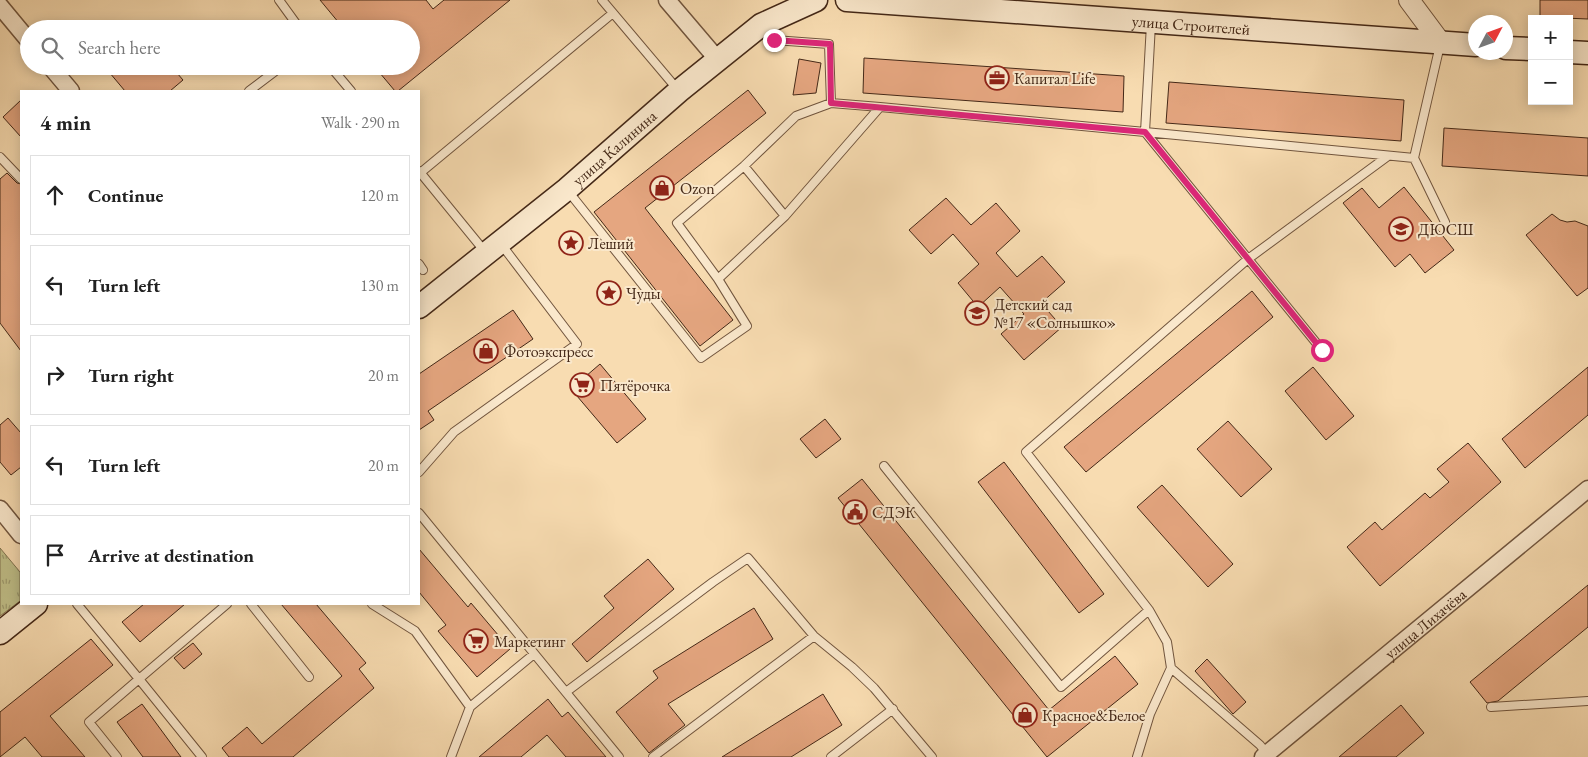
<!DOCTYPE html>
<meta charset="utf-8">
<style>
:root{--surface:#fff;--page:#f2f2f2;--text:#222;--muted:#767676;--line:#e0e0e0}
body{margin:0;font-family:"EB Garamond",serif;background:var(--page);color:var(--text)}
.controls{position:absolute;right:15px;top:15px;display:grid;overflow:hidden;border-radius:0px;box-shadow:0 2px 12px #0003}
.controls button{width:45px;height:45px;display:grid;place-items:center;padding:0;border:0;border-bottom:1px solid var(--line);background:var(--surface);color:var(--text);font:25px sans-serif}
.compass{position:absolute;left:1468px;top:15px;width:45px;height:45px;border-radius:50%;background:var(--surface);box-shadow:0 2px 12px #0003;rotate:49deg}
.stop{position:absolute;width:15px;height:15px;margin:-11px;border:4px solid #db2777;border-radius:50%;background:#fff}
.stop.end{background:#db2777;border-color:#fff;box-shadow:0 1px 5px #0008}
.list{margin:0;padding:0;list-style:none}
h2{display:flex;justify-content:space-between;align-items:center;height:65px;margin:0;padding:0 20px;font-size:21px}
h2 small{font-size:16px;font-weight:400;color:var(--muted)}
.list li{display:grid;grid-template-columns:32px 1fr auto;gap:15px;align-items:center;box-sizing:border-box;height:80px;margin:0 10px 10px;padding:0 10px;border:1px solid var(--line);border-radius:0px}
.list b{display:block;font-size:19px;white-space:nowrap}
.list em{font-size:16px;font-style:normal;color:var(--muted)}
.icon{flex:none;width:28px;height:28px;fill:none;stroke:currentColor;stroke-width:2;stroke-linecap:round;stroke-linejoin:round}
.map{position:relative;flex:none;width:1588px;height:757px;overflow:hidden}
.search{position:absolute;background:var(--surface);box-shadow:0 2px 12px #0003;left:20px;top:20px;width:400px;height:55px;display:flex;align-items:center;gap:12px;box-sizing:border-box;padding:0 18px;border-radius:28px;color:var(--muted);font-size:19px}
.panel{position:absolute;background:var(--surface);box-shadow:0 2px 12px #0003;left:20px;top:90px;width:400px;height:515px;border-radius:0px}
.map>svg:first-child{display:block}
.park{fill:url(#park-tufts);stroke:#827450}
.building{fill:#e5a680;stroke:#442817}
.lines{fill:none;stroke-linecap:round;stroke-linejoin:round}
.service-casing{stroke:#71553e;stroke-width:10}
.minor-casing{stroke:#71553e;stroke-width:19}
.tertiary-casing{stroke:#71553e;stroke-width:22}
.secondary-casing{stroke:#442817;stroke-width:25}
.service{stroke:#fae8cc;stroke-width:8}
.minor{stroke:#fae8cc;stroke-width:16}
.tertiary{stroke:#fae8cc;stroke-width:20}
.secondary{stroke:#fae8cc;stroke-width:22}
.route{stroke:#db2777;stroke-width:6}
.labels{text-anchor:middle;stroke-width:4;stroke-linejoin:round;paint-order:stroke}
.street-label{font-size:16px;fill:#442817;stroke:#fae8cc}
.poi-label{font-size:16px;fill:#442817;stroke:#fae8cc;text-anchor:start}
</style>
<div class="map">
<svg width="1588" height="757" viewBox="0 0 1588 757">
<defs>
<pattern id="park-tufts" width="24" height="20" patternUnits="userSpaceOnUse" patternTransform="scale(1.25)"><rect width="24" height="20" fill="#c0bf89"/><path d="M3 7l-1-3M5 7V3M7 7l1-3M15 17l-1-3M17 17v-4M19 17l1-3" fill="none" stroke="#9e9b6f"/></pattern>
</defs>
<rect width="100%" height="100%" fill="#f8dcb1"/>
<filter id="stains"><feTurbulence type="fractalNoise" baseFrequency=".004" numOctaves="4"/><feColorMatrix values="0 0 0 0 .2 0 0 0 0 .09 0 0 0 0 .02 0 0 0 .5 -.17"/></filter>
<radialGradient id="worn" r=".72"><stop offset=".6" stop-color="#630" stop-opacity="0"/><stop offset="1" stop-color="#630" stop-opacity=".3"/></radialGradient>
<!-- park -->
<path class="park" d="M0,548l20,24v29l-20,15z"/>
<!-- building -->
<path class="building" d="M320,0h106l7,9 11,-9h66l-112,91h-3l-21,-25h37v-37h-67z
M1540,0h48v19l-48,-2z
M864,58l260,18 -1,36 -260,-19z
M799,59l22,4 -5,30 -23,2z
M104,66h67l12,14 -13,11h-45z
M1169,82l235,18 -3,41 -235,-18z
M748,90l18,23 -121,95 88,112 -33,26 -106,-134z
M21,100v37l-18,-20z
M1444,128l144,10v38l-146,-10z
M7,173l10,10 4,1v167l-21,-28v-144z
M1404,187l50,63 -29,23 -15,-19 -15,13 -52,-64 19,-15 17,20z
M946,198l25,27 25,-22 24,28 -24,22 21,24 25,-21 23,26 -24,21 21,24 -38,33 -23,-26 23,-20 -24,-27 -22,20 -20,-24 21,-19 -26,-30 -22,20 -22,-24z
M1552,214l8,6 7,2 8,-1 13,5v62l-11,8 -51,-61z
M1252,291l21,26 -187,155 -22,-25z
M513,310l20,29 -105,72 6,9 -15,10v-56z
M600,364l46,55 -29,24 -46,-54z
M1313,367l41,49 -28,24 -41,-49z
M1588,367v48l-63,53 -23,-29z
M8,418l13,15v34l-10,8 -11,-13v-37z
M825,419l16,20 -25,19 -16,-19z
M1228,421l44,48 -31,28 -44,-48z
M1468,443l33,39 -121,104 -33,-39 28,-25 7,8 43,-37 5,5 19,-16 -12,-13z
M1004,462l100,132 -25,19 -101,-131z
M862,479l187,231 66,-54 23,28 -91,73 -209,-259z
M1162,485l71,79 -25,23 -71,-80z
M419,549l49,58 3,-4 39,46 -33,28 -39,-46 8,-6 -27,-33z
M648,559l26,30 -87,73 -15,-18 42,-36 -10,-12z
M1588,585v42l-90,74 -11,2 -17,-21z
M144,604h41l-45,38 -18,-20z
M281,604h35l50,59 -7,6 15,19 -81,69h-64l-7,-9 25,-21 15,17 80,-68z
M754,608l19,31 -105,65 17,21 -36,28 -33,-41 42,-34 -5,-7z
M91,639l22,26 -63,51 35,41h-43l-17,-20 -25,20v-45z
M193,643l9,11 -18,15 -10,-11z
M1207,659l39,43 -13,12 -38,-43z
M823,694l19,31 -51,32h-69z
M548,699l14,18 6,-5 38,45h-40l-19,-22 -26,22h-42z
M142,704l39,53h-38l-26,-35z
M1401,705l23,28 -28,24h-57z"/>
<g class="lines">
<!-- service casing -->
<g class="service-casing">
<path id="service" d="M279,0l21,29
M602,0l76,90
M763,27l11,13 55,4 2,59 49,4
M1440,45l-26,113 31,64
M330,66l21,25
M249,91l33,-25
M0,157l21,22
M744,166l41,50
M419,171l67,82
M419,174l194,-161
M568,191l133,167 46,-32 -29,-47 67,-63 95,-109 265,25 6,-108
M419,264l4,6
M718,279l-41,-56 67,-57 52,-50 35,-13
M1322,350l-177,-218 269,26
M884,466l177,221 88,-77
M419,472l35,-40 123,-88 -76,-100
M419,513l200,244
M77,604l62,75 -50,43 28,35
M251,604l58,73
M372,604l43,27 55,76
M1171,668l89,77 8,10
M566,692l147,-110 35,-24 66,78 38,31 22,21 58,69
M1491,707l97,-6
M202,757l-63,-78 88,-75
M451,757l19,-50 64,-53
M653,757l161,-121
M831,757l62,-48
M1137,757l13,-43 21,-46 -4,-26 -18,-32 -123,-158 222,-193 140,-103"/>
</g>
<!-- minor casing -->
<g class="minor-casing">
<g id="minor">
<path d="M667,0l51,60"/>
<path d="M0,6l29,35"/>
<path d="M50,66l21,25"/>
<path d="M0,509l21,26"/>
<path id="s1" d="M1263,757l325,-268"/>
</g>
</g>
<!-- tertiary casing -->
<g class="tertiary-casing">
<path id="tertiary" d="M1409,0l32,43"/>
</g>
<!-- secondary casing -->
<g class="secondary-casing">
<g id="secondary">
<path id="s2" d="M847,0l629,45"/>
<path d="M1506,48l26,1"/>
<path d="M1569,52l19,1"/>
<path id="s3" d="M419,307l148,-118 112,-98 82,-66 55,-25"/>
<path d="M0,633l36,-29"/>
</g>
</g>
<!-- service -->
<use href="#service" class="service"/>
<!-- minor -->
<use href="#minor" class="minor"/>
<!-- tertiary -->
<use href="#tertiary" class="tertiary"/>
<!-- secondary -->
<use href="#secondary" class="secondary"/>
</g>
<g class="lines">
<!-- route -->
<path class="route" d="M774,40l56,4 1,59 314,29 177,218"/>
</g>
<!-- icons -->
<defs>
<g id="office-ring" transform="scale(1.25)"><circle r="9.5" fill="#fae8cc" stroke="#8f2418" stroke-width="1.5"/><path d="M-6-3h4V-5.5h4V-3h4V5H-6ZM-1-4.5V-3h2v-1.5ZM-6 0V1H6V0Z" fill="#8f2418"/></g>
<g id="shop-ring" transform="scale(1.25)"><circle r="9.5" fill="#fae8cc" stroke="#8f2418" stroke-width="1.5"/><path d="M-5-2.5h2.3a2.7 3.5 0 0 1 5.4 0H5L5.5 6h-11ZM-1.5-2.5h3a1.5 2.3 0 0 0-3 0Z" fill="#8f2418"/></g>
<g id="school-ring" transform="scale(1.25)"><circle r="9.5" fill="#fae8cc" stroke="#8f2418" stroke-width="1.5"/><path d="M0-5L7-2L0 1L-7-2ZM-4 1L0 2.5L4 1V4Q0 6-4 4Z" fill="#8f2418"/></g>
<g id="sight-ring" transform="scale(1.25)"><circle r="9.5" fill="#fae8cc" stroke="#8f2418" stroke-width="1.5"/><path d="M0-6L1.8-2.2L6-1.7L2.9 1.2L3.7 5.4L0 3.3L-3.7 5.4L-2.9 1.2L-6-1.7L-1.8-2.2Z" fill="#8f2418"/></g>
<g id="supermarket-ring" transform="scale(1.25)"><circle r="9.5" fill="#fae8cc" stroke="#8f2418" stroke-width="1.5"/><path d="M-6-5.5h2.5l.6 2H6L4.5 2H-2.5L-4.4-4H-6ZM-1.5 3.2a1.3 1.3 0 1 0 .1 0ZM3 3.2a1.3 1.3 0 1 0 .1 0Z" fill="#8f2418"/></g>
<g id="civic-ring" transform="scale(1.25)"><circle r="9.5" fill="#fae8cc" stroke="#8f2418" stroke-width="1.5"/><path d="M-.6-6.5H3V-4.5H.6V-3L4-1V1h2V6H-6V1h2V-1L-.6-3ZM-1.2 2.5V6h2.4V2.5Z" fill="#8f2418"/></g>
</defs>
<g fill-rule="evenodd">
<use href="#office-ring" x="997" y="78"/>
<use href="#shop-ring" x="662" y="188"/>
<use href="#school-ring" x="1401" y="229"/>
<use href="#sight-ring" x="571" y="243"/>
<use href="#sight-ring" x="609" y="293"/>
<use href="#school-ring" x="977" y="313"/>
<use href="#shop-ring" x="486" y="351"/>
<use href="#supermarket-ring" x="582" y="385"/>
<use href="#civic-ring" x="855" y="512"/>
<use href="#supermarket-ring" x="476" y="641"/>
<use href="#shop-ring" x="1025" y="715"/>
</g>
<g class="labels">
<!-- street labels -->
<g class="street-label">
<text dy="6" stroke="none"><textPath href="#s2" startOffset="345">улица Строителей</textPath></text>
<text dy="6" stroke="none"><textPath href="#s3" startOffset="252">улица Калинина</textPath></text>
<text dy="6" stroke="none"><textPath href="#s1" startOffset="210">улица Лихачёва</textPath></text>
</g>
<!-- poi labels -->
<g class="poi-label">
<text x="1014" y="84">Капитал Life</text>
<text x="680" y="194">Ozon</text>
<text x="1418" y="235">ДЮСШ</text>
<text x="588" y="249">Леший</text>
<text x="626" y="299">Чуды</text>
<text x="994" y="310">Детский сад<tspan x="994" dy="18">№17 «Солнышко»</tspan></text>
<text x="504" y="357">Фотоэкспресс</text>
<text x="600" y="391">Пятёрочка</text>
<text x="872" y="518">СДЭК</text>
<text x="494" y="647">Маркетинг</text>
<text x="1042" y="721">Красное&amp;Белое</text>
</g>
</g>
<rect width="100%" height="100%" filter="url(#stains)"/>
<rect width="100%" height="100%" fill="url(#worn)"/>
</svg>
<div class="controls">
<button>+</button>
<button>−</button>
</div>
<svg class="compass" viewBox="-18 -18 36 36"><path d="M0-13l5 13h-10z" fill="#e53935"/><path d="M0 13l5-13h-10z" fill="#767676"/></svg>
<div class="stop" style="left:1322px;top:350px"></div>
<div class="stop end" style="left:774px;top:40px"></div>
<div class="search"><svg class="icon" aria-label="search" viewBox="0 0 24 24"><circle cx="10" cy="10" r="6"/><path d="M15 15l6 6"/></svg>Search here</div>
<section class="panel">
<h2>4 min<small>Walk · 290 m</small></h2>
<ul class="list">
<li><svg class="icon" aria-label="ahead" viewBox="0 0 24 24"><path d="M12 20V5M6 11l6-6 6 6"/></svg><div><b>Continue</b></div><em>120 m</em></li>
<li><svg class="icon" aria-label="left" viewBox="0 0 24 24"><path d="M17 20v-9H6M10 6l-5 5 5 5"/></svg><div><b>Turn left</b></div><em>130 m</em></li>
<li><svg class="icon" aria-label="right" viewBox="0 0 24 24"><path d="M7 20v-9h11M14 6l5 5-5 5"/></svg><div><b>Turn right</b></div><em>20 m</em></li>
<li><svg class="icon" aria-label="left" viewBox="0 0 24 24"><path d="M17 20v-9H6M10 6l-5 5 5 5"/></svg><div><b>Turn left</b></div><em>20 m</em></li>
<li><svg class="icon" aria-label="arrive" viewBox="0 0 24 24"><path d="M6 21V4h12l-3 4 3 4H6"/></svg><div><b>Arrive at destination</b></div></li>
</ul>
</section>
</div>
